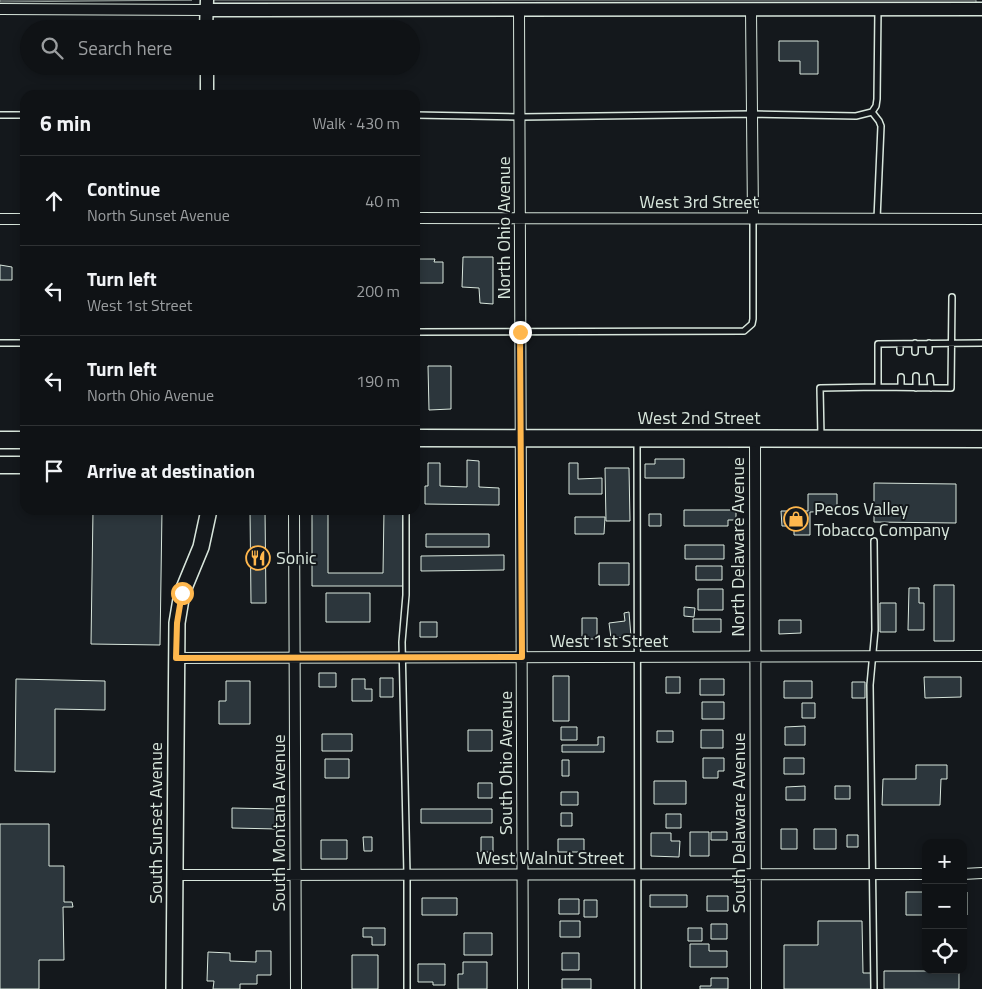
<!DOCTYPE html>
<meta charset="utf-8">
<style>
:root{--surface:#0f1215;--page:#181b1e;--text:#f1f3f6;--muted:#9b9ea0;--line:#2f3234}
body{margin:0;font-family:"Titillium Web",sans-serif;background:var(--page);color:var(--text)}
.controls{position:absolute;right:15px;bottom:15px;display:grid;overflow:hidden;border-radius:10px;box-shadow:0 2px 8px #0003}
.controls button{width:45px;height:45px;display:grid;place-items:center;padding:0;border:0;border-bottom:1px solid var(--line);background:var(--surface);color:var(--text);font:25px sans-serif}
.stop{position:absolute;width:15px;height:15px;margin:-11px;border:4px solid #ffb74d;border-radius:50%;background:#fff}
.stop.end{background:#ffb74d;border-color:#fff;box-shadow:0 1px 5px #0008}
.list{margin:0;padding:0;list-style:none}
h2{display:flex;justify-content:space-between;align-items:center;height:65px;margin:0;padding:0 20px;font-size:21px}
h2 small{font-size:16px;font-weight:400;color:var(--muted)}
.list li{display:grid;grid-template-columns:32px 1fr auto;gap:15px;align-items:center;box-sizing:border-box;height:90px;padding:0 20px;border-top:1px solid var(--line)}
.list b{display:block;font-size:19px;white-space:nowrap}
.list p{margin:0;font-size:16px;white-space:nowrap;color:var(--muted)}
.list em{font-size:16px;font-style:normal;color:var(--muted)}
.icon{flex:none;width:28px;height:28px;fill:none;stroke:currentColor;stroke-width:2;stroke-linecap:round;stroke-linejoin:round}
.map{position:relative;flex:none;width:982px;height:989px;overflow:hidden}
.search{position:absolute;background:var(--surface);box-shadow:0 2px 8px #0003;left:20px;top:20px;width:400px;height:55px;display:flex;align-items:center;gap:12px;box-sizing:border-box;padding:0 18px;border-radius:28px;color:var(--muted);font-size:19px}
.panel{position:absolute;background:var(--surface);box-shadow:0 2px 8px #0003;left:20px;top:90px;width:400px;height:425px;border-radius:15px}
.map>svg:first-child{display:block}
.green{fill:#202428;stroke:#939e99}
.building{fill:#2c363c;stroke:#d8e6dc}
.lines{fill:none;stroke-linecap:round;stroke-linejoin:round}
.service-casing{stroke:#d8e6dc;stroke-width:8}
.minor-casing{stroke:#d8e6dc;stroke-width:12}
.tertiary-casing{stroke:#d8e6dc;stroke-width:15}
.secondary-casing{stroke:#d8e6dc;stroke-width:18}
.primary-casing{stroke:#d8e6dc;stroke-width:19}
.service{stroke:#14181c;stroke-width:5}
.minor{stroke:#14181c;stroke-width:10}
.tertiary{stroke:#14181c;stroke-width:12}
.secondary{stroke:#14181c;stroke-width:15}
.primary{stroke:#14181c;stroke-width:16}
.route{stroke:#ffb74d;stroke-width:6}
.labels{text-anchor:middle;stroke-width:4;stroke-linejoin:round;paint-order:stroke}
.street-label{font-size:18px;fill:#d8e6dc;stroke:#14181c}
.poi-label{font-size:18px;fill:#d8e6dc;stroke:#14181c;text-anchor:start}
</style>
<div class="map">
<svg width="982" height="989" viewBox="0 0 982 989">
<rect width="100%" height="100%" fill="#14181c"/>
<!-- green -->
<path class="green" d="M0,0h192l-192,2z
M207,0h769v9l-770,1z"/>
<!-- building -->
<path class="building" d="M779,41h39v33h-18v-13h-21z
M415,255h3l1,4h16l-1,3h9v21h-28z
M463,257h30v47l-13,-1 -1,-15 -17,-1z
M0,265l12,2v13h-12z
M428,366h23v43l-22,1z
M655,459h29v19h-39v-14h10z
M467,460l12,1v26l20,1v17l-74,-1v-18h3v-23h12v23l27,1z
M569,463h9v16l24,-1v16h-33z
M605,468h24l1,53h-24z
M874,483l82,1v39l-82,-1z
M808,494h29v17l-27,1v23h-16v-9h-12l-1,-15h27z
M93,510h69l-2,135 -69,-1z
M250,510h15l1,93h-15z
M312,510h16v63h55l1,-63h19v76h-91z
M684,510h52v10h-8v6h-44z
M649,514h12v12h-12z
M575,517h30l-1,17h-29z
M426,534h63v13h-63z
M685,545h39v14h-39z
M504,555v15l-83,1v-15z
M599,563h30v22h-30z
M696,566h26v14h-26z
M934,585h20v56h-20z
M909,588h10v15h5v27h-16z
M698,589h25v21h-25z
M326,593h44v29h-44z
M880,603h16v29h-16z
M684,607l11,1 -1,9 -10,-1z
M629,612l2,25 -20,1 -2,-15 16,-2 -1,-8z
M582,618h15v21h-15z
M693,619h28v13h-28z
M779,620h22v13l-22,1z
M420,622h17v15h-17z
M319,673h17v14h-17z
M553,676h16v45h-16z
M666,677h14v16h-14z
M924,677h37v20l-36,1z
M380,678h13v19h-13z
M16,679l89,2v29l-50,-1v63l-40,-1z
M352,679h13v10h7v12h-20z
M700,679h24v16h-24z
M226,681h24v43h-31v-23h7z
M784,681h28v17h-28z
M852,682h13v16h-13z
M702,702h22v17h-22z
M802,703h13v15h-13z
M805,726v19h-20v-18z
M561,727h16v13h-16z
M468,730h24v21h-24z
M701,730h22v18h-22z
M657,731h16v11h-16z
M322,734h30v17h-30z
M598,737h6v15h-42v-7h36z
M703,758h21v13h-6v7h-15z
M784,758h20v16h-20z
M325,759h24v19h-24z
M562,760h7v16h-7z
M916,765h31v14h-6l-1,26h-58l1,-26h33z
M654,781h32v23h-32z
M478,783h14v15h-14z
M805,786v14h-19v-13z
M835,786h15v13h-15z
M561,792h17v13h-17z
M232,808l45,1v20l-45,-1z
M421,809h71v14h-71z
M561,813h11v13h-11z
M666,814h15v14h-15z
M0,824h49v42h15v36h8l1,5h-10l1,53h-25v29h-39z
M781,829h16v20h-16z
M814,829h22v20h-22z
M690,832h19v24h-19z
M711,832h16v8h-16z
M651,833h20v8h9l-1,16 -28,-1z
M847,835h11v12h-11z
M363,837h9v14h-8z
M481,837h12v15h-12z
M558,839h26v13h-26z
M321,840h26v19h-26z
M906,892h20v23h-20z
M963,892h4v23h-4z
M650,895h37v12h-37z
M707,896h21v15h-21z
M422,898h35v17h-35z
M559,899h20v15h-20z
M584,900h13v17h-13z
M560,921h20v16h-20z
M818,921h44l1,52h9v16h-88v-44h34z
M711,924h16v15h-16z
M363,928h22v17h-13v-8h-9z
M688,928h14v13h-14z
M464,933h28v22h-28z
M690,944h19v7h18v16h-37z
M256,951h15v24h-14v9h-17v5h-27l1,-8h-7l1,-29 22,1v8l26,1z
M562,953h17v17h-17z
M352,955h26v34h-26z
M463,962h24v27h-29v-15h5z
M418,964h27v21h-12v-3h-15z
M884,971h75v18h-75z
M711,978h17v11h-28v-3h11z
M562,979h29v10h-29z"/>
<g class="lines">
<!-- service casing -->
<g class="service-casing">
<path id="service" d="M872,112l7,9 2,5 -4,93
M0,115h25
M415,115l105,2 232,-3 104,2 16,-4 4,-6 1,-7 1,-90
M415,332l329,-1 8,-7 1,-5v-100
M0,343h25
M915,343v9
M929,343v8
M900,344v8
M916,376v12
M901,377v10
M930,377l1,11
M878,387l73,1 1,-91
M821,437l-1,-49 58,-1v-43l104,-1
M637,442l1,547
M406,510v85l-4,47 5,233v114
M874,989l-4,-304 5,-55 -1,-89"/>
</g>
<!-- minor casing -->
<g class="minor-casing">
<path id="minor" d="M0,9l206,1
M519,9l4,980
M751,10l2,209
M415,218l567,1
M0,219h25
M755,438l1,551
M294,510l2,479
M176,658l806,-2
M963,874l19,-1
M175,875l751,-1"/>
</g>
<!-- tertiary casing -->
<g class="tertiary-casing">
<path id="tertiary" d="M206,10l776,-1
M206,29l1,-29
M207,66v29"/>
</g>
<!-- secondary casing -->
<g class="secondary-casing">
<path id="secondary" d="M174,989l3,-366 5,-30 19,-46 8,-37"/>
</g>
<!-- primary casing -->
<g class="primary-casing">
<path id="primary" d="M415,438l567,1
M0,440h25
M0,465h25"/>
</g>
<!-- service -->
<use href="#service" class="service"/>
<!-- minor -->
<use href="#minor" class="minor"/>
<!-- tertiary -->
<use href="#tertiary" class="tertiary"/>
<!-- secondary -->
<use href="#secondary" class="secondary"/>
<!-- primary -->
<use href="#primary" class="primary"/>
</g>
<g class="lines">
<!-- route -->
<path class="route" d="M182,593l-5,30 -1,35 346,-1 -2,-325"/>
</g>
<!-- icons -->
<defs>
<g id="shop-ring" transform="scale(1.25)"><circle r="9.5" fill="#14181c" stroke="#ffb74d" stroke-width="1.5"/><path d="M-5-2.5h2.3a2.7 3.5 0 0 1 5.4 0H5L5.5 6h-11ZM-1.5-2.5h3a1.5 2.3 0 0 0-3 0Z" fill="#ffb74d"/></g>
<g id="restaurant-ring" transform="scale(1.25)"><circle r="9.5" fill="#14181c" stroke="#ffb74d" stroke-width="1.5"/><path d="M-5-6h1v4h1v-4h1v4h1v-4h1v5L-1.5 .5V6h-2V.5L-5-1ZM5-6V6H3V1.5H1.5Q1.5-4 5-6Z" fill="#ffb74d"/></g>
</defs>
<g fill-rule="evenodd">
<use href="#shop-ring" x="796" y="519"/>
<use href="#restaurant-ring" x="258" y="558"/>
</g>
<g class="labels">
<!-- street labels -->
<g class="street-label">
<text x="699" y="208">West 3rd Street</text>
<text transform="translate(504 228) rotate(-90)" y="6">North Ohio Avenue</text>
<text x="699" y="424">West 2nd Street</text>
<text transform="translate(738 547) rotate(-90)" y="6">North Delaware Avenue</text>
<text x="609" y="647">West 1st Street</text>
<text transform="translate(506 763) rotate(-90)" y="6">South Ohio Avenue</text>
<text transform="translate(156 823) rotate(-90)" y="6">South Sunset Avenue</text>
<text transform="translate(279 823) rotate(-90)" y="6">South Montana Avenue</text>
<text transform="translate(739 823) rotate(-90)" y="6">South Delaware Avenue</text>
<text x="550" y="864">West Walnut Street</text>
</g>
<!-- poi labels -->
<g class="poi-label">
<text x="814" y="515">Pecos Valley<tspan x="814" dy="21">Tobacco Company</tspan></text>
<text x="276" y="564">Sonic</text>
</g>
</g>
</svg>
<div class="controls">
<button>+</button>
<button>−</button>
<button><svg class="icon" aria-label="locate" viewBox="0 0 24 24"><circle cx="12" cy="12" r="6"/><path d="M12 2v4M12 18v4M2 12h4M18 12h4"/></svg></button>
</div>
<div class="stop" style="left:182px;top:593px"></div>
<div class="stop end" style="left:520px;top:332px"></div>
<div class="search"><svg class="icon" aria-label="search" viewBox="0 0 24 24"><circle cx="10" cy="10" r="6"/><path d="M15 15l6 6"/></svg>Search here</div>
<section class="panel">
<h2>6 min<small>Walk · 430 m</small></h2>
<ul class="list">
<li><svg class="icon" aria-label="ahead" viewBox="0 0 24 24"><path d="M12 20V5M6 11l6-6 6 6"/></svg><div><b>Continue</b><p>North Sunset Avenue</p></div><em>40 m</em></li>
<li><svg class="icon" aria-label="left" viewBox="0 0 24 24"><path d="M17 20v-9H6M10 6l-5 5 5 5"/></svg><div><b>Turn left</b><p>West 1st Street</p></div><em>200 m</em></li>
<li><svg class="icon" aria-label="left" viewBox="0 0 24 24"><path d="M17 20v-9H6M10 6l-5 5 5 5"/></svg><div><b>Turn left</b><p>North Ohio Avenue</p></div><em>190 m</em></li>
<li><svg class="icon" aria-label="arrive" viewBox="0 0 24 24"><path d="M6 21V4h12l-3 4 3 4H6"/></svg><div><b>Arrive at destination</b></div></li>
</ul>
</section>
</div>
